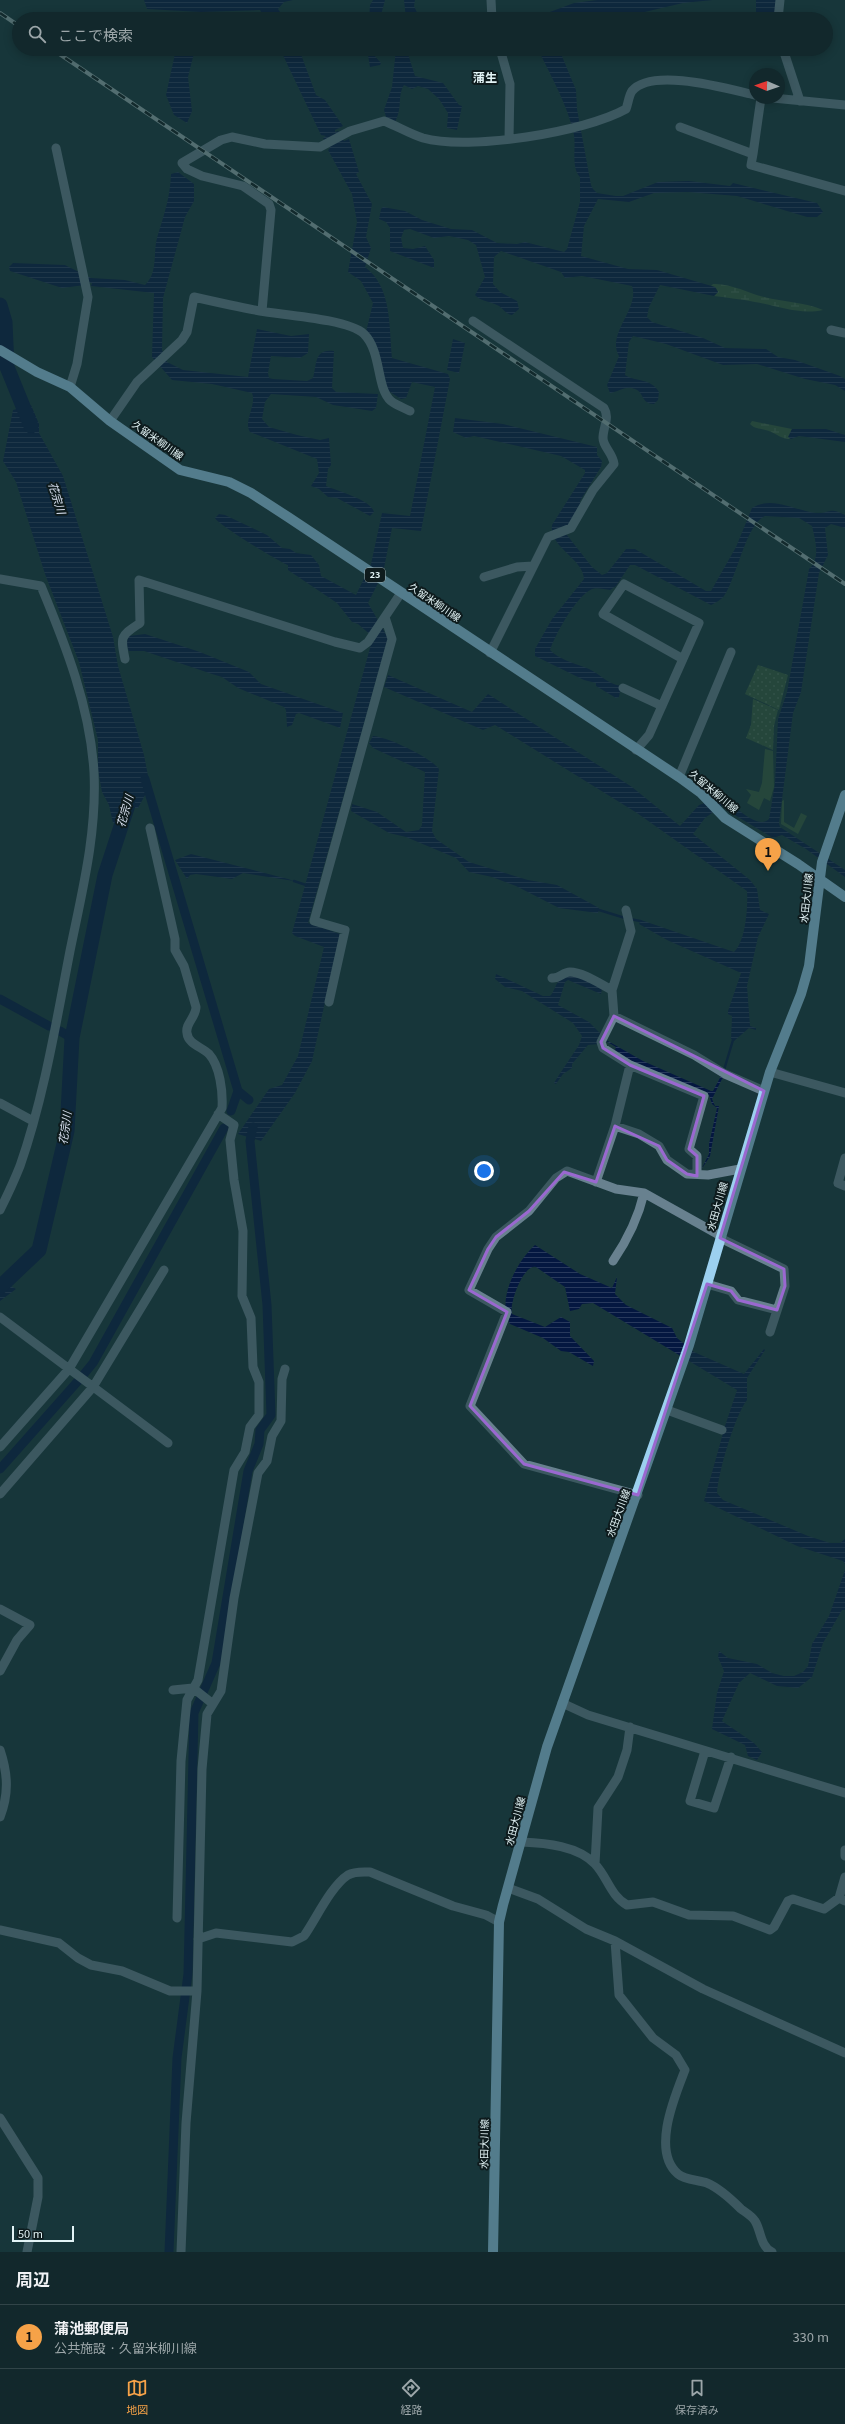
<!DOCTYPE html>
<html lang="ja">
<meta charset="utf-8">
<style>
:root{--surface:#12282c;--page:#1b3034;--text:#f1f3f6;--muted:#9ca6a9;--line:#314448;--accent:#f6a248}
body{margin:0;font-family:Georgia,"Noto Sans JP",serif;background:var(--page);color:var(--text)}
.compass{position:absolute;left:749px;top:68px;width:36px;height:36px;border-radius:50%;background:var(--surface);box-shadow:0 2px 10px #0003;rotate:272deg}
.scale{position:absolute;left:12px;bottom:10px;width:62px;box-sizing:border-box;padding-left:4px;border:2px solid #e3f4f6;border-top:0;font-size:11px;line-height:14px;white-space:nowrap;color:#e3f4f6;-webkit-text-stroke:3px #0e1b1d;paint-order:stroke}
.you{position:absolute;left:484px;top:1171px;width:14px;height:14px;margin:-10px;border:3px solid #fff;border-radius:50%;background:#1a73e8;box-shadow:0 0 0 6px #1a73e833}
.badge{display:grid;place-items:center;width:26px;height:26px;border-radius:50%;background:var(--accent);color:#111;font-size:13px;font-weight:700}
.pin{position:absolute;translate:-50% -33px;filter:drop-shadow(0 1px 2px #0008)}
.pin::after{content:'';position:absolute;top:21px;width:14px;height:12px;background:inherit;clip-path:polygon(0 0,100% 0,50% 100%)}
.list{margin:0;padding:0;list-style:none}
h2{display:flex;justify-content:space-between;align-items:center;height:52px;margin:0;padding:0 16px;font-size:17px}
h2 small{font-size:13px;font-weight:400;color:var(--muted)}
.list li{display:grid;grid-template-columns:26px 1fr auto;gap:12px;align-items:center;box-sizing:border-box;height:64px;padding:0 16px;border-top:1px solid var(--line)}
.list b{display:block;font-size:15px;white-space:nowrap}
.list p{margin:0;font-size:13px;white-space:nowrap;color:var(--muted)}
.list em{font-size:13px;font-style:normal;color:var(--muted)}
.icon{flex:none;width:22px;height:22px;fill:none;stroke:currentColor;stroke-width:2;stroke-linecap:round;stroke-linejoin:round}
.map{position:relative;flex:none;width:845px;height:2252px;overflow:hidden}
.search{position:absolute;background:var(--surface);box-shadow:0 2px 10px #0003;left:12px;right:12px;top:12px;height:44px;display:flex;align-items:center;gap:10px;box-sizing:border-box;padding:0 14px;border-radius:22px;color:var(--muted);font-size:15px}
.sheet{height:116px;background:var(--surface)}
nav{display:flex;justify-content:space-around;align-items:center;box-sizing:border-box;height:56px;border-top:1px solid var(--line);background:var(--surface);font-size:11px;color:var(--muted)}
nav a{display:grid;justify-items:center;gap:2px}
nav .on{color:var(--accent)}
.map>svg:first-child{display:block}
.grass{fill:url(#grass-dots)}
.wetland{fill:url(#wetland-marsh)}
.garden{fill:#365a3d}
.water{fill:url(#water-rules)}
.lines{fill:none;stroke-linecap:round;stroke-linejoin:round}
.stream{stroke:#041740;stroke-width:2.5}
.canal{stroke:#041740;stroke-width:9}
.river{stroke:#041740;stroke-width:15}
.minor{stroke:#68818f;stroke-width:9}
.major{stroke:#9cd0ef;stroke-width:10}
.rail-casing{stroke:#99afb1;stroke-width:4}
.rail{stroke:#0e1b1d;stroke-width:2.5;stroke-dasharray:8;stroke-linecap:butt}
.marked{fill:none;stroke:#9a68d0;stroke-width:3;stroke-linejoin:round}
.labels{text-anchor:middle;stroke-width:4;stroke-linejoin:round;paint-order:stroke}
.shield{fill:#0e1b1d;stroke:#a3b3b5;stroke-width:1}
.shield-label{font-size:9px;font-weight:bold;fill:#e3f4f6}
.street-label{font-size:10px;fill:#e3f4f6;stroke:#0e1b1d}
.water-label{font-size:11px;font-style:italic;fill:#dae2f1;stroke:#0e1b1d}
.quarter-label{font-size:12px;font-weight:bold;fill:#e3f4f6;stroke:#0e1b1d}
</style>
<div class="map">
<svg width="845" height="2252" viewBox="0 0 845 2252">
<defs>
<pattern id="grass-dots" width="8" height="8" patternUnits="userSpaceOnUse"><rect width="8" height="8" fill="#365a3d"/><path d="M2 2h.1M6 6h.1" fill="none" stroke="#53725a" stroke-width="1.8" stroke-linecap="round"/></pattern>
<pattern id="wetland-marsh" width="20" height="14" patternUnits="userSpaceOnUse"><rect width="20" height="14" fill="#365a3d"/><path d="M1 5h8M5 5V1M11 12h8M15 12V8" fill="none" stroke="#53725a"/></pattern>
<pattern id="water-rules" width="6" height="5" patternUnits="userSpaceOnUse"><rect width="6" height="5" fill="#041740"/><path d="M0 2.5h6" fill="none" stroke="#28395c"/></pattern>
</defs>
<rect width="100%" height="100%" fill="#18363a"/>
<!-- grass -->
<path class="grass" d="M758,665l30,10 -9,35 -34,-16z
M753,699l25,11 -4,16 -1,24 -27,-12 5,-13z"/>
<!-- wetland -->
<path class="wetland" d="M713,284c17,-1 35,9 51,13 20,5 40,5 59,13 -24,5 -45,-4 -68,-8 -14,-3 -27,-4 -41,-6l4,-4 -2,-4 -5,-2z
M752,421l40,8 -3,9 2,1c-10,0 -14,-5 -22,-8 -7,-3 -13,-1 -19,-7z"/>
<!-- garden -->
<path class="garden" d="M765,749l8,2 1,36 -4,14 -6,-3 -5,12 -12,-7 4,-8 -5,-6 13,3 3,-9z
M784,800v22l10,6 7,-15 6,3 -9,18 -17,-10 1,-23z"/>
<!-- water -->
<path class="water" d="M144,0h149l-9,2 -6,7 7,10h-20l-5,-9 -59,2 -54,-3z
M373,0h12l-5,19h-11l1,-14z
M404,0h11l-1,6 6,13h-14z
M597,0h116l-30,3 -68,16h-84l43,-16z
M756,0h21l-3,19h-18z
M176,49h19l-7,28 4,34 -5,12 -13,-8 -8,-20z
M280,49h19l17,46 9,5 18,26 -8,4v2l3,-1 6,10 5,-2 10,33 -3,2 16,30 -6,33 5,11 -6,19c27,20 24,59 27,91l56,16 2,5 -29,152 -29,-3 -9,45 -15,30 20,35 -80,285 32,11 -28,127 -17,32 -34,48 -23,-7 31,-45 13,-4 16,-29 26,-109 -29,-11 -3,-3 81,-296 -15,-13 -6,-2 -15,-19 -49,-33v-5c-10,-4 -71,-41 -73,-47l4,-4 6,1 42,20 15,13 8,1 6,4 15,2 8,10 2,11 35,19 15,-31 11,-51 28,3 25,-129 -23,-5 -6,16 -5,1 -14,-9 -21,-58 7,-29 -12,-22 -13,-9 9,-50 -5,-28 -24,-44 2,-2 -7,-10 3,-2 -5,-1z
M367,49h7l-1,5 8,9 -1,2 -10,2z
M396,49h14l-2,5 7,22 28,7 16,22 3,1 -5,24 -10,-2 1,-15 -9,-14 -11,-10 -10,-3 -6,3 -8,-4c-7,11 -1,22 -9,37l-8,-2 -3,-10 8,-23z
M538,49h21l17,41 1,19 14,76 2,4 4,4 19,3h7l35,-14 31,-1 41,5 3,-3 84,20 6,9 -6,5h-10l-70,-21 -49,-4 -34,1 -25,9 -31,-3 -14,27 -3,30 47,13 29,1 58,17 3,5 -4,4 -54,-11 -11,22 -2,10 5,5 51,16 22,10 41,1 12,8 17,3 45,16 5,3v12l-10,-6 -30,-6 -48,-15 -34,1 -57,-21 -33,-8 -4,6 -4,33c11,7 26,3 34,17l-1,8 -4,4c-13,0 -10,-12 -19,-15 -10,-4 -16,3 -25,4l-3,-8 12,-29c-13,-22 21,-48 13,-70l-50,-10 -17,2 -4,-6 -60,-21 -7,6 -1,27 7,8 17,9 2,8 -7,6c-6,-1 -8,-5 -13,-9 -8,-5 -18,-4 -24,-11l10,-18 -9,-32 -8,-5 -19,-4 -15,2 -24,-9 -6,1 -3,8 2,10 10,1 12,-3 9,14v8l-44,-17v-23l-4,-6 -7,-3 2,-10 2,-2 22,4 17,9 29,9 21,1 25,13 20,1 8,-2 39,10 3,-3 13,-47v-25c-9,-9 -4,-29 -6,-42 -7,-32 -22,-56 -36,-86z
M178,172l16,12v17l-9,16 -22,81 -1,52 5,12 16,8 65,7 9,-48 34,7 18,-2 -1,19 -8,5 -29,-2 -3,17 1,5 4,1 34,2 6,-3c4,-14 1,-30 21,-27l-2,37 4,4 42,2 -2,14 -4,3 -39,-6 -17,-8 -45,-3 -6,8 -3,17 7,8 28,8 23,5 9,-2 2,27 -3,4 -2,17c12,5 45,14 48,26l-4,4 -33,-18 -9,-1 -9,-8 -8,-3 8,-13 -2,-14 -67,-27c-7,-11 7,-27 2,-39l-40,-9 -40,-4 -20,-23 2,-64 -63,-7 1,-3 -6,-1 -1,3 -23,3 -52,-17 -1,-4 4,-4 52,2 26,13 34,2 20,5c13,-12 8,-32 12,-47 7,-24 13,-39 14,-64z
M453,339l12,4 -6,30 -12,-3z
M31,405l8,19v9l24,43 50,161 5,29 26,89 6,31 -12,22h-7l-5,16 -13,-1 -4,-18 -7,-13 -4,-22v-30l-19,-78 -34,-88 -29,-92 -13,-21 10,-51z
M455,418l48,6 94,23v8l5,6 -1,6 -21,34v7l-10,15 -7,7 29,37 10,8 5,-2 19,-24h9l71,42h5l25,-44 16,-39c20,-13 44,3 64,5 13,1 13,-7 29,2v13l-14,-4 -6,4 3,27 -9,18 -18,119 -8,21 -14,110 1,4 65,43v7l-39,-28 -24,-14 -9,3 -40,-24 -10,-9 -18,13 -12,16 57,46 7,9 3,21 9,4 -11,23 -11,49 3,40 6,2v2l-7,-2 -15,13 -3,-2 1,-23 -4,-2v-3l13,-38 -74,-33 -28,-16 2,-4 93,32c12,-11 14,-46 13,-61l-110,-78 -142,-88 -12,5 -99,-43 4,-12 84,37 16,-18 144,93 48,39 19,-21 23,-8c11,7 36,34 47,22l6,-35 3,-65 9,-27 22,-123c12,-10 6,-30 3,-43l-13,-8 -34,-2c-19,8 -28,61 -41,80 -3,4 -9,7 -13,9l-76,-40h-5l-14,21 -6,4c-5,-1 -14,-3 -18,-1 -16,7 -37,46 -42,61 9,9 23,13 34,17 14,4 22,17 37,19l-2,11 -3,1 -20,-12v-3l-12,-3 -49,-24v-7l17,-30 32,-40c-1,-21 -35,-31 -32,-54l33,-52v-3l-24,-14 -87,-20 -8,2 -13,-6z
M792,429h34l19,6v7l-46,-6 -8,3 -3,-2z
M145,634l55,18 49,20 12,12 82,29 -3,15 -41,-15 -3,1 -4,11 -5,2 -1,-17 -2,-3 -46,-19 -16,-11 -10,-3 -68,-23h-15l-3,-7 3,-8z
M373,736c15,1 57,21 66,33l-7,62 4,8 33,23 59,18 29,5 42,23 -1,5 -39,-5 -43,-22 -24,-9 -23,-5 -13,-14 -50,-21 -17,-4 -38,-22 1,-7 25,8 29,20 13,-2 3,-5 3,-53 -52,-24 -4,-5z
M191,854l97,25 6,2 -51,-8 -11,6 -36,-5 -6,1 -3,4 -12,-19z
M496,974l47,22h7c4,-4 5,-10 8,-14 13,-15 31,0 44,7l-1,5 -33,-14 -3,2 -7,23 31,17 12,12 -3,10 -10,1 -16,19v4l-9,6 -7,10 -2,-1 3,-5 22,-33 3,-9 -9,-13 -51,-32 -17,-4 -10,-8z
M606,1040l37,21 68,30h2l8,-15 2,1 -11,22 3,7h4l-9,50 -9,14 8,-16v-10l8,-36 -5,-4 -3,-9 -74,-32 -20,-13 1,-3 -10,-6z
M535,1245l45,29 32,14 5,-11 -2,17 11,11 46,23 5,10 17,14 50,22 20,-25 1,1 -18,28v22c-12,15 -29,73 -30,93l6,7 85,36 22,7h10l5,-4v25l-2,-3 -46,-15 -93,-45 21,-75 12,-36 -144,-87 -11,1 -3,5 -9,2 -5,-24 -29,-20c-13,-3 -27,37 -24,47l33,13 16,-10 9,5v14l24,25 -1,5 -24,-14 -8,-1 -18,-13 -33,-14c-14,-24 7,-63 25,-79z
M0,1280l16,9 -16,12z
M845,1570v40h-3l-19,33 -11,34 -14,11 -21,-2 -27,-13 -11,10 -17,38 32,22 8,9 -5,8 -9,-4 -3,-11 -33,-16 5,-36 7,-22 -6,-14 1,-6 9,7 29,6 15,9 12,3h10l9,-4 5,-6 4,-22 17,-28z"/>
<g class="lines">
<!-- stream -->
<path class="stream" d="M294,881l12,4
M599,910l26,8
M630,919l10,2
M724,1070l9,-30"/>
<!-- canal -->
<path class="canal" d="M145,779l93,312 11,9
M0,999l49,27
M60,1031l12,7
M231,1111l7,-20
M84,1374l9,-11 131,-235
M0,1469l78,-88
M169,2252l8,-194 11,-84 6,-261 22,-50 32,-192 11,-27 1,-14 11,-15 -4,-110 -17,-164 3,-14"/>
<!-- river -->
<path class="river" d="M0,305l5,17 2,45 24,59
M0,1287l39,-37 28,-119 5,-93 33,-163 23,-70"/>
<!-- minor -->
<path class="minor" d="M491,0l1,19
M778,19l2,-19
M500,49l10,35 -1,55
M783,49l17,52
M773,98l72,7
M680,127l73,27 -2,11 94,26
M56,148l32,149 -11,67 -7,23
M753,154l8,-56
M262,311l9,-101 -2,-6 -26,-18 -41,-10 -15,-7 -5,-6 39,-23 11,-3 33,7 55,3 30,-16 34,-10c13,5 26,13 39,17 46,13 162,-6 203,-29 2,-5 3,-14 6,-18 20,-24 96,-2 123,4
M473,321l131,87c6,10 -1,19 -1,30 0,9 10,15 11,26l-21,26 -22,38 -23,9 -58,116
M831,330l14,3
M110,421l27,-39 45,-42 5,-8 7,-35c22,5 44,10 66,14 23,4 88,8 104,23 18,18 12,54 27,67 5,4 13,7 19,10
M484,577l33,-10 16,-1
M0,579l41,7c25,60 49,121 53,186 3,62 -12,120 -24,179 -14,72 -26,146 -50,215 -6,15 -13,30 -20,44
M125,659c-5,-24 -4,-23 15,-36l-1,-43 196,62 25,6 8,-6 33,-49
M623,688l39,18
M636,750l13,-15 50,-112 -75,-39 -21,30 80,45
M679,777l52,-125
M552,978c7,1 11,-6 18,-6 13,0 30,12 42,18
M329,1002l16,-72 -31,-9 78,-282 -7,-22
M614,1016l-2,-26 19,-59 -5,-21
M630,1065l74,31 -15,53 8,7v18
M770,1072l75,21
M0,1103l33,18
M615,1126l24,8 20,12 8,14 20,14 21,1 32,-6
M845,1158l-7,25 7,3
M596,1182l19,-56 15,-61 -27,-17 -2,-6 13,-26 80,39 31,19 39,17
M720,1238l64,31 1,17 -15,46
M613,1261c15,-22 25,-42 31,-68
M707,1284l24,7 7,9 39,10
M0,1317l168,126
M667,1410l55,20
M0,1447l69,-78 153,-261c1,-16 -2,-42 -13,-54 -7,-7 -21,-10 -22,-21 -2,-9 9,-16 9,-26l-12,-41 -9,-16v-11l-25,-111
M0,1494l93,-107 71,-117
M638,1495l-114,-31 -54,-58 37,-94 -38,-22 19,-41 8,-12 33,-26 27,-33 11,-7 49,18 28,4 77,43
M0,1609l30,16 -13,15 -17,31
M173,1690l20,-2 20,16
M562,1703l26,12 257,78
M0,1750c8,24 9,44 0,67
M705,1751l-15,50 24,7 17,-51
M522,1842c24,1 56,4 73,22 13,14 15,31 32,41l26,-3 36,13 44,1 37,14 4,-3 14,-26 5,-2 31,10 15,-11 6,3
M845,1850v6
M595,1864l3,-56 20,-31 9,-27 3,-23
M508,1888l30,11 48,30 29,12 88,48 142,64
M839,1898l6,-21
M177,1918l4,-157 6,-61 11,-20 36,-210 11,-18 5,-25 9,-12v-33l-6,-15 -2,-49 -9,-22 1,-65 -9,-51 -4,-40 4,-15 -16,-11
M0,1930l59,13 19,15 13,7 31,6 48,20h27
M198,1939l18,-6 76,9 12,-6c12,-17 27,-50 44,-61 7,-4 15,-3 22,-3l83,34 33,9 13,7
M615,1941l4,54 34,43 23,17 9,15c-10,26 -34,81 -7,104 7,6 21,6 29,9 12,5 25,17 34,26 4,3 11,7 14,12 6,9 5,25 17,31
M0,2118l38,60v19l-11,55
M181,2252l5,-129 11,-132 5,-222 5,-55 14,-23 13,-93 24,-125 9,-12 5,-25 9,-15 1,-42 3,-10"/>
<!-- major -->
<path class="major" d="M0,350l37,22 33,15 40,34 70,49 49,12 22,11 37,24 391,260 22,16 24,25 73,46 47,33
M493,2252l6,-330 4,-17 44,-158 142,-402 81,-273 31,-78 8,-28 13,-104 23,-67"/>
<!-- rail casing -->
<g class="rail-casing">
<path id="rail" d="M0,13l19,13
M52,49l793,535"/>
</g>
<!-- rail -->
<use href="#rail" class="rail"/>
</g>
<!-- marked area -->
<path d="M0 0H845V2252H0ZM614,1016l150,75 -44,147 64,31 1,17 -8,24 -39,-10 -7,-9 -24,-7 -69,211 -114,-31 -54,-58 37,-94 -38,-22 19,-41 8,-12 33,-26 35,-39 32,10 19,-56 44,20 8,14 20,14 10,2v-20l-8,-7 15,-53 -74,-31 -27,-17 -2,-6z" fill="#18363a" fill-opacity=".55" fill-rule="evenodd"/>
<path class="marked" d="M614,1016l150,75 -44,147 64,31 1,17 -8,24 -39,-10 -7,-9 -24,-7 -69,211 -114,-31 -54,-58 37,-94 -38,-22 19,-41 8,-12 33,-26 35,-39 32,10 19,-56 44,20 8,14 20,14 10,2v-20l-8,-7 15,-53 -74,-31 -27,-17 -2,-6z"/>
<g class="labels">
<!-- shield labels -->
<rect class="shield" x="365" y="568" width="20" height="14" rx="3"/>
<g class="shield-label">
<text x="375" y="578">23</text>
</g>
<!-- street labels -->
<g class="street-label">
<text transform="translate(158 440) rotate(35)" y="4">久留米柳川線</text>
<text transform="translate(435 602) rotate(34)" y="4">久留米柳川線</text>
<text transform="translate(714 791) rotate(40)" y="4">久留米柳川線</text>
<text transform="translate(806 898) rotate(-84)" y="4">水田大川線</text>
<text transform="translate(717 1206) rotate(-74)" y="4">水田大川線</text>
<text transform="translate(618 1513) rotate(-70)" y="4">水田大川線</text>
<text transform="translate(515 1821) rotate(-75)" y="4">水田大川線</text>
<text transform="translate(484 2144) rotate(-89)" y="4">水田大川線</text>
</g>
<!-- water labels -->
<g class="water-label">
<text transform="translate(57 498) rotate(73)" y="4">花宗川</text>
<text transform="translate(125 811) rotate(-74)" y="4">花宗川</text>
<text transform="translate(65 1128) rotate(-82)" y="4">花宗川</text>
</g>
<!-- quarter labels -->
<g class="quarter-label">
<text x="485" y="82">蒲生</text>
</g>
</g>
</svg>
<svg class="compass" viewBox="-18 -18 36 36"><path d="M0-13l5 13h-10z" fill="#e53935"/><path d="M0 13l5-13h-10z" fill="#9ca6a9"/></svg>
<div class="scale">50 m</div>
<div class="you"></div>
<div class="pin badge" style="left:768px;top:871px">1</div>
<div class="search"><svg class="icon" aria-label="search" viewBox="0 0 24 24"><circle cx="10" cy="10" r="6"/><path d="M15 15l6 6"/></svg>ここで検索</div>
</div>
<section class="sheet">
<h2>周辺<small></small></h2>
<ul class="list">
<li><span class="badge">1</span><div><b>蒲池郵便局</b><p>公共施設 · 久留米柳川線</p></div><em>330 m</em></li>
</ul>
</section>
<nav>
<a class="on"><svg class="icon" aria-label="map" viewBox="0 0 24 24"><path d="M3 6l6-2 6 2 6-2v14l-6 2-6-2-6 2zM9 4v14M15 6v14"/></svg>地図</a>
<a><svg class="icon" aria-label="directions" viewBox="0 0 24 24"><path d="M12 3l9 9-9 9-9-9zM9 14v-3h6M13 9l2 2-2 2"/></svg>経路</a>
<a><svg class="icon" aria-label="saved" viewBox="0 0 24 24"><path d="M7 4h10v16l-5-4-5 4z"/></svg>保存済み</a>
</nav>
